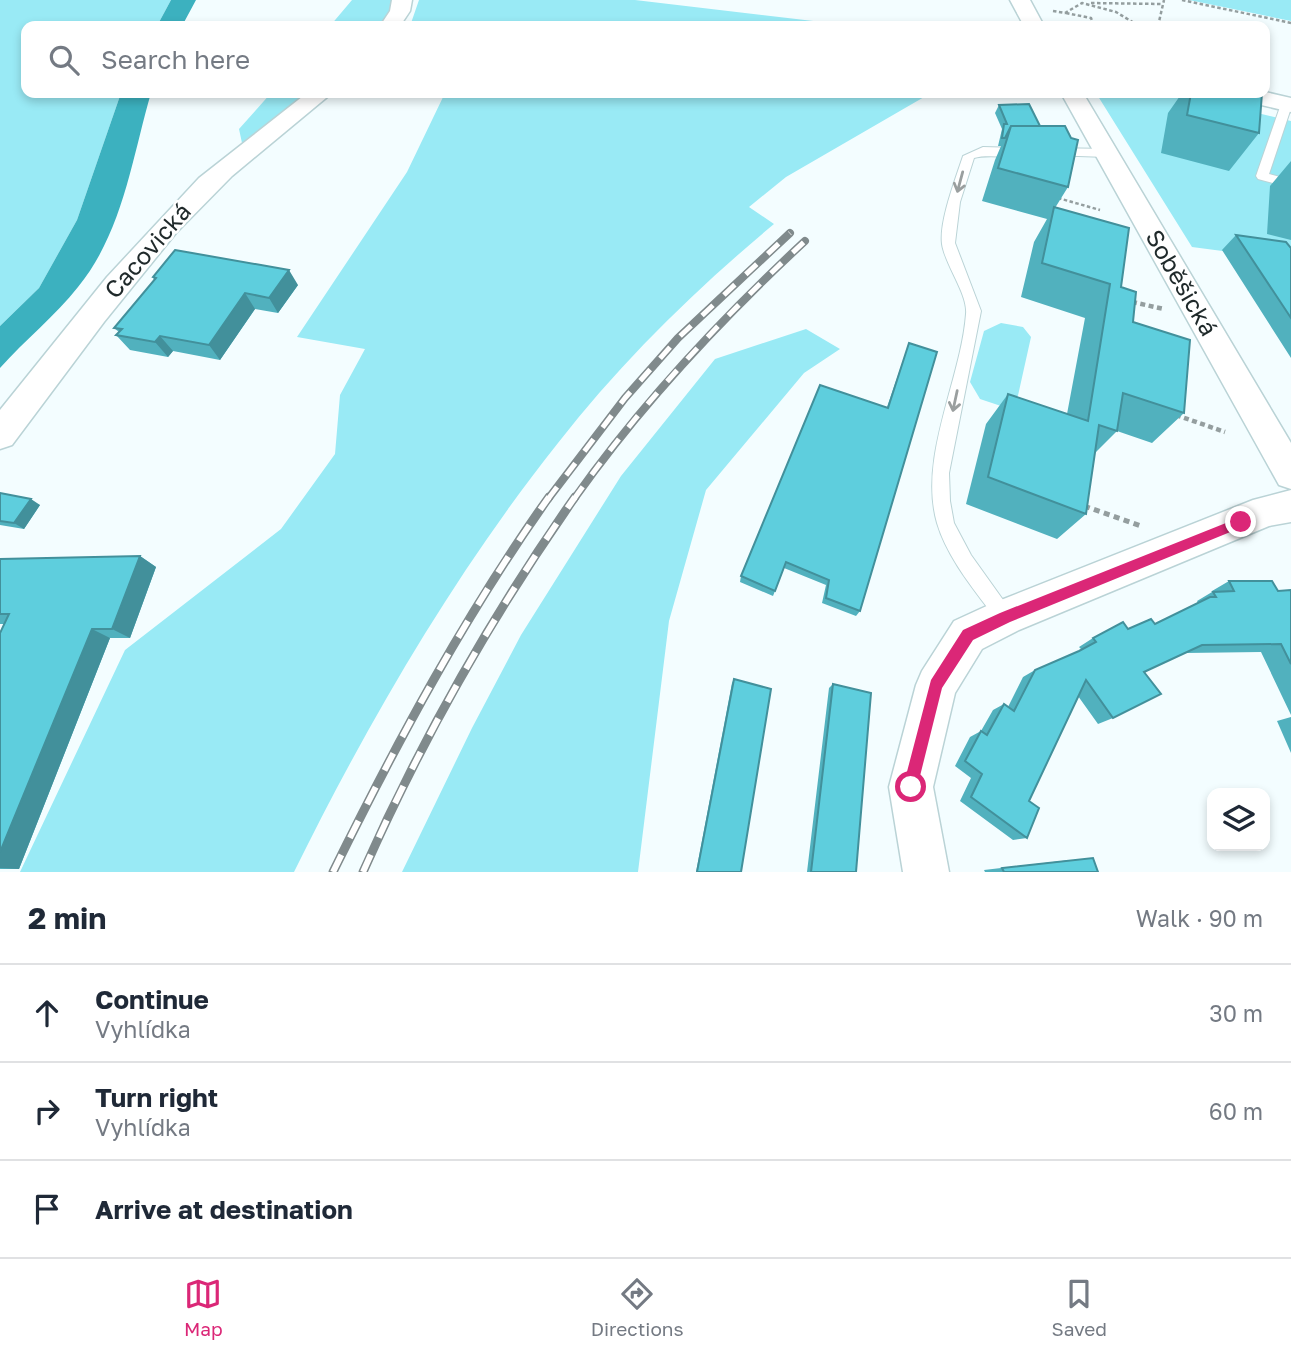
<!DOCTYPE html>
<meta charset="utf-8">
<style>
:root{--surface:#fff;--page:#f6f6f7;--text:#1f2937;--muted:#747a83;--line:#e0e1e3;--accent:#db2777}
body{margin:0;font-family:"Golos Text",sans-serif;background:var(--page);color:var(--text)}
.controls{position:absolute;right:21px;bottom:21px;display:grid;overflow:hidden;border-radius:14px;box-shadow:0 4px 10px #0003}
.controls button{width:63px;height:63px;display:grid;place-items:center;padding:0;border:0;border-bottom:2px solid var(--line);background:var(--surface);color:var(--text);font:35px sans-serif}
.stop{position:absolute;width:21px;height:21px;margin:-16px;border:5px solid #db2777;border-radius:50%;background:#fff}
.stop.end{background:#db2777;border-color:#fff;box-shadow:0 2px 7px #0008}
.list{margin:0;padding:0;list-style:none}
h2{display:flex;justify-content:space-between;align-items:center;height:91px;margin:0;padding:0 28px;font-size:30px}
h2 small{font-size:23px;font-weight:400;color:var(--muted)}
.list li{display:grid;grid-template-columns:46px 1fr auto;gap:21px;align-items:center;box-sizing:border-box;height:98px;padding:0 28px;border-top:2px solid var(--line)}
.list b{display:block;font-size:26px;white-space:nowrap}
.list p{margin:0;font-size:23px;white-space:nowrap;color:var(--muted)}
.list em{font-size:23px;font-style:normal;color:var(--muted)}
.icon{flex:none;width:38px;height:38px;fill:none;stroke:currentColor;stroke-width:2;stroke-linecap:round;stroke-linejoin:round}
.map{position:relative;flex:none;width:1291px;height:872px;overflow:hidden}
.search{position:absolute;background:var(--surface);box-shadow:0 4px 10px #0003;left:21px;right:21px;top:21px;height:77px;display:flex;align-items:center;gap:18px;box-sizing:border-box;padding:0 24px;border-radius:14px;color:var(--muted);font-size:26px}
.sheet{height:385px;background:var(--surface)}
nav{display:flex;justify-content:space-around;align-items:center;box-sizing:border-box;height:98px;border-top:2px solid var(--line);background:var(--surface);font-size:19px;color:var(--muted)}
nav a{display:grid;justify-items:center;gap:4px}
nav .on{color:var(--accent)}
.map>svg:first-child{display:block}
.green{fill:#99eaf5}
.water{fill:#3cb1bf}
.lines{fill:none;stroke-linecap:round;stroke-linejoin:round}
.lane-casing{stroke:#bad3d6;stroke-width:2}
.street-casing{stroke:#bad3d6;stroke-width:3}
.path-far2{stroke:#949e9f;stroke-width:2.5;stroke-dasharray:3.5 2.5;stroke-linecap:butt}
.path-far1{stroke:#949e9f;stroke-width:4.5;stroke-dasharray:5 3.5;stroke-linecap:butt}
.path{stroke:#949e9f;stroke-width:5;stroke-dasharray:6 4.5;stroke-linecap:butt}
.lane{fill:#fff;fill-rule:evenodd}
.street{fill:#fff;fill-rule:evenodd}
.rail-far1-casing{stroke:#808a8c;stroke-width:8}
.rail-casing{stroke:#808a8c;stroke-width:9}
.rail-far1{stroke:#fff;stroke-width:5;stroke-dasharray:15;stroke-linecap:butt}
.rail{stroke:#fff;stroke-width:6;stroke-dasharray:19;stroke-linecap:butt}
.wall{fill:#51b1be}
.shaded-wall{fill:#42909b}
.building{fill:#5ecedd;stroke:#42909b;stroke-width:2}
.oneway{stroke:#9a9f9f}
.route{fill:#db2777}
.labels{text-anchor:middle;stroke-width:5;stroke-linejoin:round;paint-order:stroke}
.street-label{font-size:24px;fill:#1f292a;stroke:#fff}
</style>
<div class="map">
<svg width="1291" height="872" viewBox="0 0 1291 872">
<rect width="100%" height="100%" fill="#f3fdff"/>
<!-- green -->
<path class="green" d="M0,0h171l-14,26h-131v67h95l-44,127 -38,68 -39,38z
M352,0h43l-11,26h-54z
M419,0h216l221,26h-446z
M1189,0h102v21z
M271,93h43l-72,50 -3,-14z
M445,93h486l-145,84 -37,30 25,17c-79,66 -153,138 -216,219 -104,131 -190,279 -264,429h-274l105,-222 156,-121 54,-75 5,-59 25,-46 -68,-12 110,-165z
M1096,93h78l117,28v139l-99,-13z
M1001,323l22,4 8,10 -14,63 -16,6 -21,-7 -10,-17 14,-51z
M806,329l34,20 -36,24 -98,117 -37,131 -31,251h-236l70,-144 49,-93 100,-159 94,-117z"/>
<!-- water -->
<path class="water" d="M171,0h25l-14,26h-25z
M121,93h30c-19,65 -28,139 -73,194 -23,29 -53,53 -78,81v-42l39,-38 38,-68z"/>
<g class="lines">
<!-- lane casing -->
<g class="lane-casing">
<path id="lane" d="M1287,101l4,1v6l-22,66 22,6v8l-33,-9 -2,-3 25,-72z
M983,147l37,1 6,4c-13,9 -36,1 -52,6l-14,44 -5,41 26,68 -32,162 1,28 4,22 17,32 40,56 3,6 -3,6 -6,3 -6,-3c-22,-30 -51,-63 -62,-100 -19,-66 24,-143 29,-209 2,-20 -21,-49 -24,-70 -3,-23 14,-66 21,-88z
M1053,148l54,1 6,4 -6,4 -58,-2 -2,-3z"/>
</g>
<!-- street casing -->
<g class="street-casing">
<path id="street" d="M392,0h20l-2,11 -10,15h-20l10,-15z
M1010,0h20l14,26h-20z
M1265,92l26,6v14l-60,-14 -3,-5z
M307,93h25l-100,83 -56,57 -72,89 -92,123 -12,4v-39l107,-133 92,-99z
M1061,93h22l208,350v46l-12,-4z
M1291,490v32l-22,4 -250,104 -37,19 -27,44 -22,94 16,85h-46l-14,-85 27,-102 6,-14 32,-50 37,-17 262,-104z"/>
</g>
<!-- path-far2 -->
<path class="path-far2" d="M1182,0l109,23
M1091,3l72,1
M1053,11l12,2 17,-10 34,9 23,14
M1066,13l25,5 3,8
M1158,26l6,-26
M1058,198l42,12"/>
<!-- path-far1 -->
<path class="path-far1" d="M1132,302l32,7
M1176,415l49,17"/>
<!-- path -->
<path class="path" d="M1084,506l57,20"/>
<!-- lane -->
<use href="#lane" class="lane"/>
<!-- street -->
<use href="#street" class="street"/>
<!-- rail-far1 casing -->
<g class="rail-far1-casing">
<path id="rail-far1" d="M548,499l77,-101 53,-60 112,-105
M574,499c67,-95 146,-179 231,-258"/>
</g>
<!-- rail casing -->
<g class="rail-casing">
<path id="rail" d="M333,872c64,-130 132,-257 216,-375
M363,872c58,-131 130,-258 212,-375"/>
</g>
<!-- rail-far1 -->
<use href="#rail-far1" class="rail-far1"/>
<!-- rail -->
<use href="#rail" class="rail"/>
</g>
<!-- wall -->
<path class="wall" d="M1008,93h29l-1,3h-27z
M1182,93h80l-3,40 -30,38 -68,-18 7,-40z
M999,105l69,82 -13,21 66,79 12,35 51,91 -32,30 -35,-12 -22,22 -9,61 -29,25 -91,-35 20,-80 22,-30 59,20 18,-96 -64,-21 13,-55 13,-23 -65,-18 13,-41 6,-14h-3l4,-17 -7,-16z
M1291,161v79l-24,-6 3,-48z
M1236,235l55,13v110l-69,-108z
M153,277l145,8 -20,28 -23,-4 -35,51 -47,-9 -5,6 -38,-7 -14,-15 3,-3 -5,-4 40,-48z
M909,343l-49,268 -4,5 -34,-13 4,-18 -42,-17 -11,28 -33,-14 1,-6 146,-169z
M0,493l40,12 -16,24 -24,-4z
M140,556l16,11 -26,71h-20l-91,231h-19v-236l4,-9h-4v-65z
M1229,581l49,10 13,-1v125l-30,-63 -76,1 -41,19 -31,46 -15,6 -20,-28 -49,105 -2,37 -14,2 -53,-39 11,-23 -16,-12 15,-29 11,-6 12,-21 11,-6 4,3 15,-30 12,-7 47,-20 -3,-3 14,-9 35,-9 27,-5 43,-21 -1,-2 15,-9v-1z
M734,679l7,193h-45l36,-189z
M833,684l23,188h-49l22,-184z
M1291,717v36l-14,-32z
M1070,860l28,12h-113l-1,-2z"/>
<!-- shaded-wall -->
<path class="shaded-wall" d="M289,270l9,15 -20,28 -9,-15z
M245,293l10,16 -35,51 -11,-15z
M160,336l13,15 -5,6 -13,-15z
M31,499l9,6 -16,24 -10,-6z
M140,556l16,11 -26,71 -18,-9z
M92,629l18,9 -91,231 -19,-1v-16z"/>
<!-- building -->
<path class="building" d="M1191,93h71l-3,40 -72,-18z
M1029,104l11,22h-29l-6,12h-3l2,-14h3l-8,-19z
M1011,126h54l6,12 7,2 -10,47 -70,-19z
M1054,207l75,21 -8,59 15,5 -3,30 57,18 -6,73 -61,-20 -6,38 -18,-6 -13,89 -98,-37 20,-83 80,27 22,-137 -68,-21z
M1236,235l50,7 5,6v70z
M175,250l114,20 -20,28 -24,-5 -36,52 -49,-9 -5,6 -39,-7 6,-6 -8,-1 42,-50 -3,-1z
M909,343l28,9 -77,259 -34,-13 3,-18 -43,-18 -11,29 -34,-15 79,-191 68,23z
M0,493l31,6 -17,24 -14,-2z
M140,556l-28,73h-20l-92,223v-219l9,-19h-9v-55z
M1229,581h43l6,10 13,-1v74l-10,-20 -79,1 -58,27 17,22 -48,24 -27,-38 -57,121 10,7 -12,30 -56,-41 11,-23 -17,-13 16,-30 6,4 17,-31 10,7 21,-41 44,-19 17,-9 -3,-4 30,-16 5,7 23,-10 4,5 55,-27h6l-3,-5 21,-1z
M734,679l37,10 -30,183h-44z
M833,684l38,9 -15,179h-45z
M1093,858l5,14h-94l-2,-4z"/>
<!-- one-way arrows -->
<defs><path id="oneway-shaft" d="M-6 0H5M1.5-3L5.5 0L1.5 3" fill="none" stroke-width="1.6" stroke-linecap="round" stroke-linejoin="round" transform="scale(1.75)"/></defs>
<g class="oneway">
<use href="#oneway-shaft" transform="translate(960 182) rotate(105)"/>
<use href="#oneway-shaft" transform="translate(955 401) rotate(102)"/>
</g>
<!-- route -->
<path class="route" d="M1241,517l6,5 -2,4 -235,96 -37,18 -31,48 -26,104 -5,2 -6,-2 -2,-5 28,-107 32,-50 37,-17z"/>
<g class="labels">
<!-- street labels -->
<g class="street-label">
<text transform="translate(148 251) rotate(-49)" y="8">Cacovická</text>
<text transform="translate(1181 283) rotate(60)" y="8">Soběšická</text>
</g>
</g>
</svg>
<div class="controls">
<button><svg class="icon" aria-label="layers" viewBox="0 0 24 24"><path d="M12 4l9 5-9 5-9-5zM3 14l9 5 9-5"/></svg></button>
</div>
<div class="stop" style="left:911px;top:787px"></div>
<div class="stop end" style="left:1241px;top:522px"></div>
<div class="search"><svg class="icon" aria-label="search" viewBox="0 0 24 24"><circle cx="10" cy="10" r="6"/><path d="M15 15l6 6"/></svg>Search here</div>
</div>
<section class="sheet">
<h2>2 min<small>Walk · 90 m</small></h2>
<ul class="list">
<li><svg class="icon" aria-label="ahead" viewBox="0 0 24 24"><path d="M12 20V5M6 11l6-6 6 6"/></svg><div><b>Continue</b><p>Vyhlídka</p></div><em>30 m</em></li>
<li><svg class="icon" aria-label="right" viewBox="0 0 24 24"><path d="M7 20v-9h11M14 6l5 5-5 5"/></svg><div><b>Turn right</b><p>Vyhlídka</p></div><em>60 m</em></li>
<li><svg class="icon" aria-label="arrive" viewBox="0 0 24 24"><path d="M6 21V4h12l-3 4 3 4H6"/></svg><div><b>Arrive at destination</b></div></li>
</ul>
</section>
<nav>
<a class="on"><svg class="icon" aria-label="map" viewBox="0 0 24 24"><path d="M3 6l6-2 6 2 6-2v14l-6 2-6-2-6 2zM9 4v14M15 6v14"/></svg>Map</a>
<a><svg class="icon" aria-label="directions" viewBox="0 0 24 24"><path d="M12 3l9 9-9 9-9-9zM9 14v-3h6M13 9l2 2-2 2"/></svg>Directions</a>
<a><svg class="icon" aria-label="saved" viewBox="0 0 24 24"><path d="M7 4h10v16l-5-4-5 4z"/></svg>Saved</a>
</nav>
